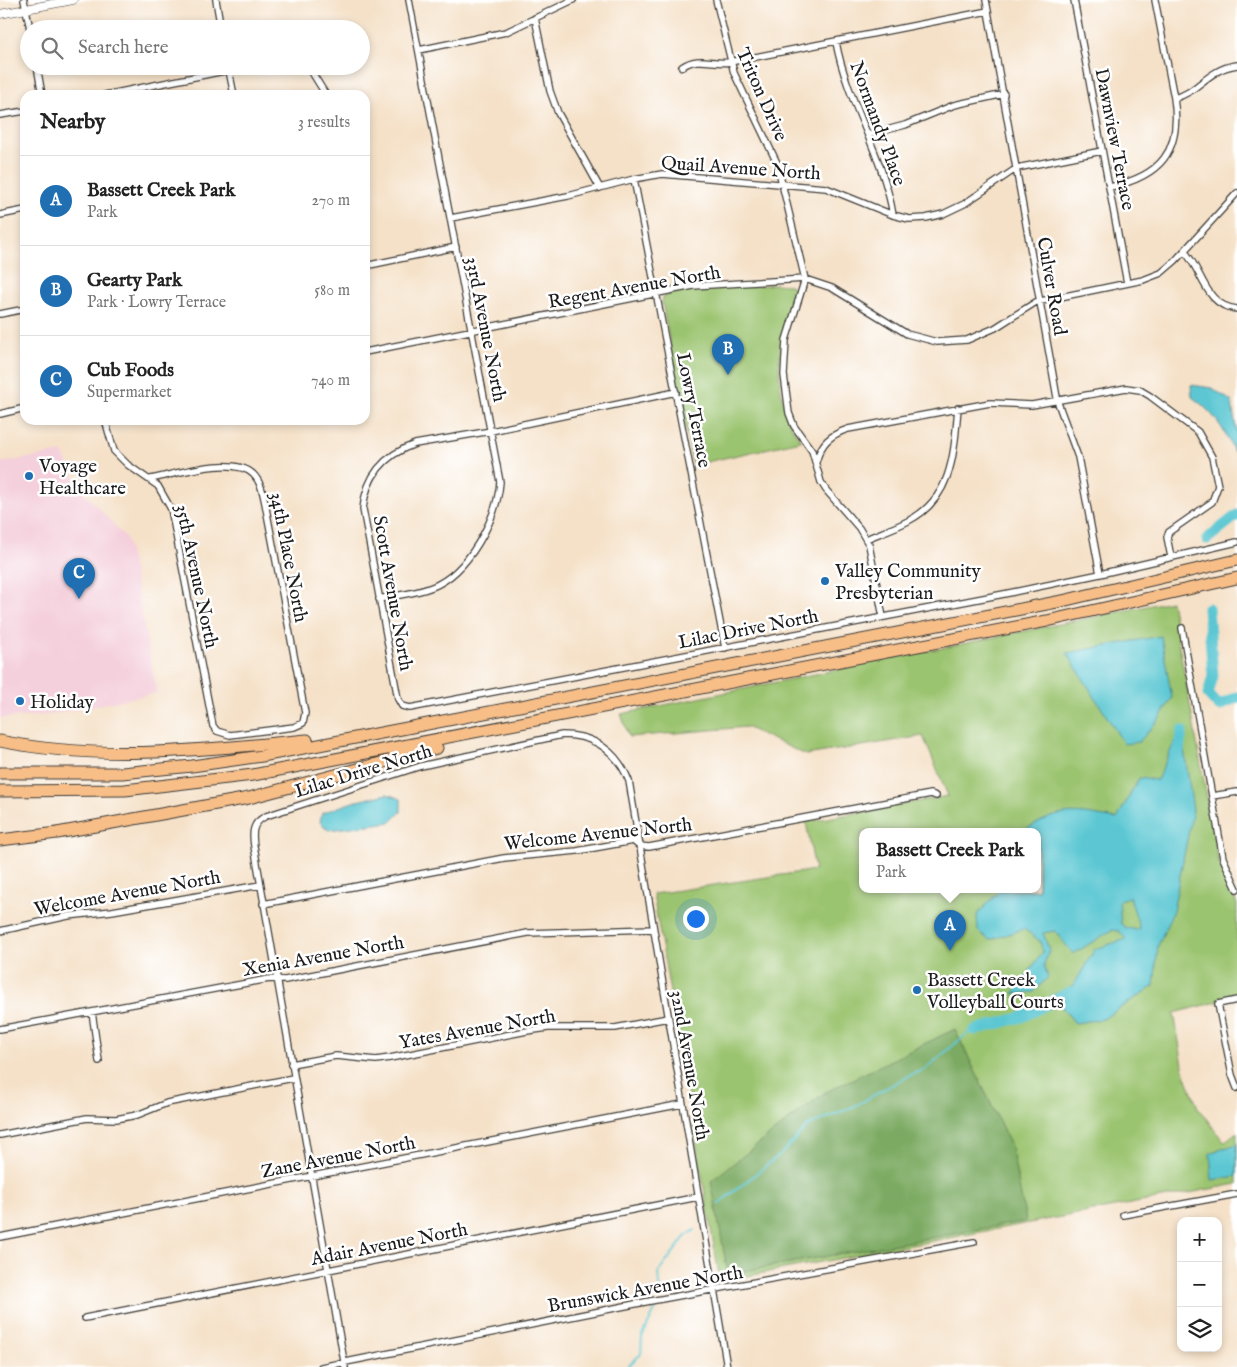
<!DOCTYPE html>
<meta charset="utf-8">
<style>
:root{--surface:#fff;--page:#f6f6f6;--text:#222;--muted:#767676;--line:#e0e0e0;--accent:#1f6fb2}
body{margin:0;font-family:"IM FELL English",serif;background:var(--page);color:var(--text)}
.controls{position:absolute;right:15px;bottom:15px;display:grid;overflow:hidden;border-radius:10px;box-shadow:0 2px 8px #0003}
.controls button{width:45px;height:45px;display:grid;place-items:center;padding:0;border:0;border-bottom:1px solid var(--line);background:var(--surface);color:var(--text);font:25px sans-serif}
.you{position:absolute;left:695px;top:918px;width:18px;height:18px;margin:-12px;border:4px solid #fff;border-radius:50%;background:#1a73e8;box-shadow:0 0 0 8px #1a73e833}
.badge{display:grid;place-items:center;width:32px;height:32px;border-radius:50%;background:var(--accent);color:#fff;font-size:16px;font-weight:700}
.pin{position:absolute;translate:-50% -41px;filter:drop-shadow(0 1px 2px #0008)}
.pin::after{content:'';position:absolute;top:26px;width:18px;height:15px;background:inherit;clip-path:polygon(0 0,100% 0,50% 100%)}
.popup{position:absolute;left:859px;top:828px;width:182px;height:65px;box-sizing:border-box;display:grid;place-content:center;border-radius:10px;background:var(--surface);filter:drop-shadow(0 1px 4px #0005);font-size:16px;white-space:nowrap;color:var(--muted)}
.popup b{font-size:19px;color:var(--text)}
.popup::after{content:'';position:absolute;left:50%;top:100%;margin-left:-10px;border:10px solid transparent;border-top-color:var(--surface)}
.list{margin:0;padding:0;list-style:none}
h2{display:flex;justify-content:space-between;align-items:center;height:65px;margin:0;padding:0 20px;font-size:21px}
h2 small{font-size:16px;font-weight:400;color:var(--muted)}
.list li{display:grid;grid-template-columns:32px 1fr auto;gap:15px;align-items:center;box-sizing:border-box;height:90px;padding:0 20px;border-top:1px solid var(--line)}
.list b{display:block;font-size:19px;white-space:nowrap}
.list p{margin:0;font-size:16px;white-space:nowrap;color:var(--muted)}
.list em{font-size:16px;font-style:normal;color:var(--muted)}
.icon{flex:none;width:28px;height:28px;fill:none;stroke:currentColor;stroke-width:2;stroke-linecap:round;stroke-linejoin:round}
.map{position:relative;flex:none;width:1237px;height:1367px;overflow:hidden}
.search{position:absolute;background:var(--surface);box-shadow:0 2px 8px #0003;left:20px;top:20px;width:350px;height:55px;display:flex;align-items:center;gap:12px;box-sizing:border-box;padding:0 18px;border-radius:28px;color:var(--muted);font-size:19px}
.panel{position:absolute;background:var(--surface);box-shadow:0 2px 8px #0003;left:20px;top:90px;width:350px;height:335px;border-radius:15px}
.map>svg:first-child{display:block}
.built{fill:#f4cfdc}
.green{fill:#9bc470;stroke:#5c7046;fill-rule:evenodd}
.forest{fill:#7caa62;stroke:#4c633f}
.water{fill:#5bc7d3;stroke:#3c7278;fill-rule:evenodd}
.lines{fill:none;stroke-linecap:round;stroke-linejoin:round}
.stream{stroke:#5bc7d3;stroke-width:2}
.river{stroke:#5bc7d3;stroke-width:11}
.minor-casing{stroke:#3d3a36;stroke-width:8}
.tertiary-casing{stroke:#3d3a36;stroke-width:9}
.motorway-casing{stroke:#3d3a36;stroke-width:13}
.minor{stroke:#fff;stroke-width:5.5}
.tertiary{stroke:#fff;stroke-width:8}
.motorway{stroke:#f7be88;stroke-width:11}
.poi-dot{fill:#1f6fb2;stroke:#fff;stroke-width:2}
.labels{text-anchor:middle;stroke-width:5;stroke-linejoin:round;paint-order:stroke}
.street-label{font-size:19px;fill:#1c1c1c;stroke:#fff}
.poi-label{font-size:19px;fill:#1c1c1c;stroke:#fff;text-anchor:start}
</style>
<div class="map">
<svg width="1237" height="1367" viewBox="0 0 1237 1367">
<rect width="100%" height="100%" fill="#fff"/>
<filter id="ink" filterUnits="userSpaceOnUse"><feTurbulence type="fractalNoise" baseFrequency=".02" numOctaves="2"/><feDisplacementMap in="SourceGraphic" scale="10" xChannelSelector="R" yChannelSelector="G"/><feConvolveMatrix kernelMatrix="1 2 1 2 8 2 1 2 1" color-interpolation-filters="sRGB"/></filter>
<filter id="wash" filterUnits="userSpaceOnUse"><feTurbulence type="fractalNoise" baseFrequency=".0096" numOctaves="4" result="noise"/><feDisplacementMap in="SourceGraphic" scale="20" xChannelSelector="R" yChannelSelector="G"/><feGaussianBlur stdDeviation="1.12" result="paint"/><feColorMatrix in="noise" values="0 0 0 0 0 0 0 0 0 0 0 0 0 0 0 0 0 1.4 0 .05"/><feComposite in="paint" operator="in"/></filter>
<g filter="url(#wash)">
<rect width="100%" height="100%" fill="#f5e1c8"/>
<!-- built -->
<path class="built" d="M62,452l17,35 48,52 30,154 -109,22 -46,3h-2v-255z"/>
<!-- green -->
<path class="green" d="M773,284l17,1 7,6c-1,13 -10,25 -13,37 -8,37 -7,83 17,113l-108,24 -31,-163 1,-4c21,-16 82,-8 110,-14z
M1171,601l48,262 18,41v93l-63,16 10,58 14,37 26,34 13,-10v52l-517,97 -67,-387 162,-24 -9,-48 142,-26 -25,-60 -117,19 -60,-28 -117,10 -8,-23zM862,832h176v58h-176z"/>
<!-- forest -->
<path class="forest" d="M955,1029l56,117 15,75 -298,53 -17,-93 113,-88z"/>
<!-- water -->
<path class="water" d="M1191,385l21,3 19,13 6,32 -3,19c-10,-24 -21,-40 -42,-55z
M1161,636l11,62 -12,20 -21,24 -15,2 -57,-91z
M1175,741l8,1 10,68 -20,101 -15,35 -4,40 -51,33 -28,4 -23,-28 21,-9 22,-37 31,-10 -7,-8 -7,-1 -39,24 -18,-23 -12,2 6,16 -5,16 4,12 -14,15 -21,2 30,-42 -3,-11 -16,-12 -35,11 -11,-9 -1,-16 22,-24 39,-1v-58h-16c40,-25 51,-20 95,-13l22,-41 18,2zM1130,897l9,30 -1,3 -12,-2 -5,-4 -2,-24z
M387,794l14,5v13l-10,10 -63,8 -8,-8 2,-9 31,-11z
M1237,1144v32l-25,4 -2,-27z"/>
<g class="lines">
<!-- stream -->
<path class="stream" d="M718,1204l64,-51 26,-27 47,-20 49,-28 21,-9 43,-36 7,-3
M660,1295l-2,-22 27,-36 10,-7
M627,1367l14,-13 1,-17 14,-29"/>
<!-- river -->
<path class="river" d="M1207,539l30,-24
M1208,608l5,68 -5,18 11,12 18,-9
M1178,757l4,-26
M975,1030l47,-13 48,-25"/>
</g>
</g>
<g filter="url(#ink)">
<g class="lines">
<!-- minor casing -->
<g class="minor-casing">
<path id="minor" d="M24,0l6,29
M216,0l5,29
M716,0l18,73 43,90 28,116 -19,61 -2,35 5,38 5,13 18,25 9,31 5,8 33,38 10,17 14,72
M986,0l72,403 20,54 22,117
M1074,0l53,283
M1155,0l19,98
M535,18l15,73 8,22 42,75
M836,42c11,60 47,112 57,173
M419,50l87,-18 67,-32
M37,66l5,29
M228,66l6,29
M308,66l18,29
M682,67c16,-12 31,-2 48,-5l258,-51
M105,95l124,-25
M0,115l25,-4
M868,135l37,-10 49,-20 50,-11
M634,179l91,469
M1110,187c51,-11 72,-36 64,-89 24,-5 33,-29 63,-33
M0,215l25,-5
M451,218l117,-22 66,-17 28,-5 164,14 67,27 16,4 17,-1 17,-4 21,-10 53,-36 85,-17
M1184,251c19,19 20,55 53,58
M365,266l91,-19
M0,314l25,-5
M365,352l328,-66 112,-7 27,9 75,46 30,8 30,-2 28,-12 41,-26 107,-22 18,-7 14,-12 62,-68
M676,392l-185,39 -76,13c-31,11 -49,32 -52,65l35,190 4,7 8,2 594,-114 96,-20 137,-32
M0,414l25,-6
M105,420l9,31 14,14 30,21 13,23 42,217 4,5 13,4 64,-8 9,-4 2,-10 -40,-210c-2,-10 -4,-21 -12,-29 -20,-19 -77,0 -102,5
M816,462c5,-19 14,-27 32,-33l142,-26 42,2 94,-17 14,2 10,6 48,36 14,25 6,29 -6,16 -43,30 -2,5 4,20
M866,539c14,-6 29,-11 42,-18 45,-23 46,-68 50,-113
M379,599c17,-4 36,-5 53,-12 36,-14 65,-68 68,-105l-91,-482
M1182,628l41,230 14,31
M1212,796l25,-4
M263,904l241,-46 73,-7 56,-10 6,5 10,1 282,-53 5,2
M0,931l68,-15 44,-5 148,-26
M1237,1000l-19,4 14,71 5,13
M92,1012l7,49
M0,1029l269,-50 16,1 243,-47 124,-4
M291,1064l45,-8 40,4 14,-2 137,-27 21,-3h67l53,-10
M0,1135l87,-17 29,1 21,-4 30,-12 126,-25
M1123,1215l114,-21
M0,1237l682,-133
M85,1318l613,-121
M321,1367l324,-65 329,-60
M345,1367l-91,-521c-2,-14 -2,-23 12,-30l155,-50 141,-31c32,0 55,16 67,46l98,586"/>
</g>
<!-- tertiary casing -->
<g class="tertiary-casing">
<path id="tertiary" d="M0,14l73,-14"/>
</g>
<!-- motorway casing -->
<g class="motorway-casing">
<path id="motorway" d="M0,741c102,21 204,9 307,-1
M0,773h122l70,-7 70,-10 800,-155 175,-41
M0,791l125,-1 128,-15 794,-154 190,-43
M0,840l57,-7 192,-35 188,-50"/>
</g>
<!-- minor -->
<use href="#minor" class="minor"/>
<!-- tertiary -->
<use href="#tertiary" class="tertiary"/>
<!-- motorway -->
<use href="#motorway" class="motorway"/>
</g>
</g>
<!-- markers -->
<g class="poi-dot">
<circle cx="29" cy="476" r="5"/>
<circle cx="825" cy="581" r="5"/>
<circle cx="20" cy="701" r="5"/>
<circle cx="917" cy="990" r="5"/>
</g>
<g class="labels">
<!-- street labels -->
<g class="street-label">
<text transform="translate(763 94) rotate(66)" y="7">Triton Drive</text>
<text transform="translate(879 123) rotate(70)" y="7">Normandy Place</text>
<text transform="translate(1116 139) rotate(79)" y="7">Dawnview Terrace</text>
<text transform="translate(741 167) rotate(4)" y="7">Quail Avenue North</text>
<text transform="translate(634 286) rotate(-10)" y="7">Regent Avenue North</text>
<text transform="translate(1053 286) rotate(80)" y="7">Culver Road</text>
<text transform="translate(487 329) rotate(79)" y="7">33rd Avenue North</text>
<text transform="translate(695 410) rotate(79)" y="7">Lowry Terrace</text>
<text transform="translate(290 557) rotate(79)" y="7">34th Place North</text>
<text transform="translate(198 576) rotate(78)" y="7">35th Avenue North</text>
<text transform="translate(394 593) rotate(80)" y="7">Scott Avenue North</text>
<text transform="translate(748 628) rotate(-11)" y="7">Lilac Drive North</text>
<text transform="translate(363 770) rotate(-17)" y="7">Lilac Drive North</text>
<text transform="translate(598 833) rotate(-6)" y="7">Welcome Avenue North</text>
<text transform="translate(127 892) rotate(-10)" y="7">Welcome Avenue North</text>
<text transform="translate(323 955) rotate(-10)" y="7">Xenia Avenue North</text>
<text transform="translate(477 1028) rotate(-10)" y="7">Yates Avenue North</text>
<text transform="translate(691 1065) rotate(80)" y="7">32nd Avenue North</text>
<text transform="translate(338 1156) rotate(-11)" y="7">Zane Avenue North</text>
<text transform="translate(389 1243) rotate(-11)" y="7">Adair Avenue North</text>
<text transform="translate(645 1288) rotate(-10)" y="7">Brunswick Avenue North</text>
</g>
<!-- poi labels -->
<g class="poi-label">
<text x="39" y="472">Voyage<tspan x="39" dy="22">Healthcare</tspan></text>
<text x="835" y="577">Valley Community<tspan x="835" dy="22">Presbyterian</tspan></text>
<text x="30" y="708">Holiday</text>
<text x="927" y="986">Bassett Creek<tspan x="927" dy="22">Volleyball Courts</tspan></text>
</g>
</g>
</svg>
<div class="controls">
<button>+</button>
<button>−</button>
<button><svg class="icon" aria-label="layers" viewBox="0 0 24 24"><path d="M12 4l9 5-9 5-9-5zM3 14l9 5 9-5"/></svg></button>
</div>
<div class="you"></div>
<div class="pin badge" style="left:950px;top:951px">A</div>
<div class="popup"><b>Bassett Creek Park</b>Park</div>
<div class="pin badge" style="left:728px;top:375px">B</div>
<div class="pin badge" style="left:79px;top:599px">C</div>
<div class="search"><svg class="icon" aria-label="search" viewBox="0 0 24 24"><circle cx="10" cy="10" r="6"/><path d="M15 15l6 6"/></svg>Search here</div>
<section class="panel">
<h2>Nearby<small>3 results</small></h2>
<ul class="list">
<li><span class="badge">A</span><div><b>Bassett Creek Park</b><p>Park</p></div><em>270 m</em></li>
<li><span class="badge">B</span><div><b>Gearty Park</b><p>Park · Lowry Terrace</p></div><em>580 m</em></li>
<li><span class="badge">C</span><div><b>Cub Foods</b><p>Supermarket</p></div><em>740 m</em></li>
</ul>
</section>
</div>
